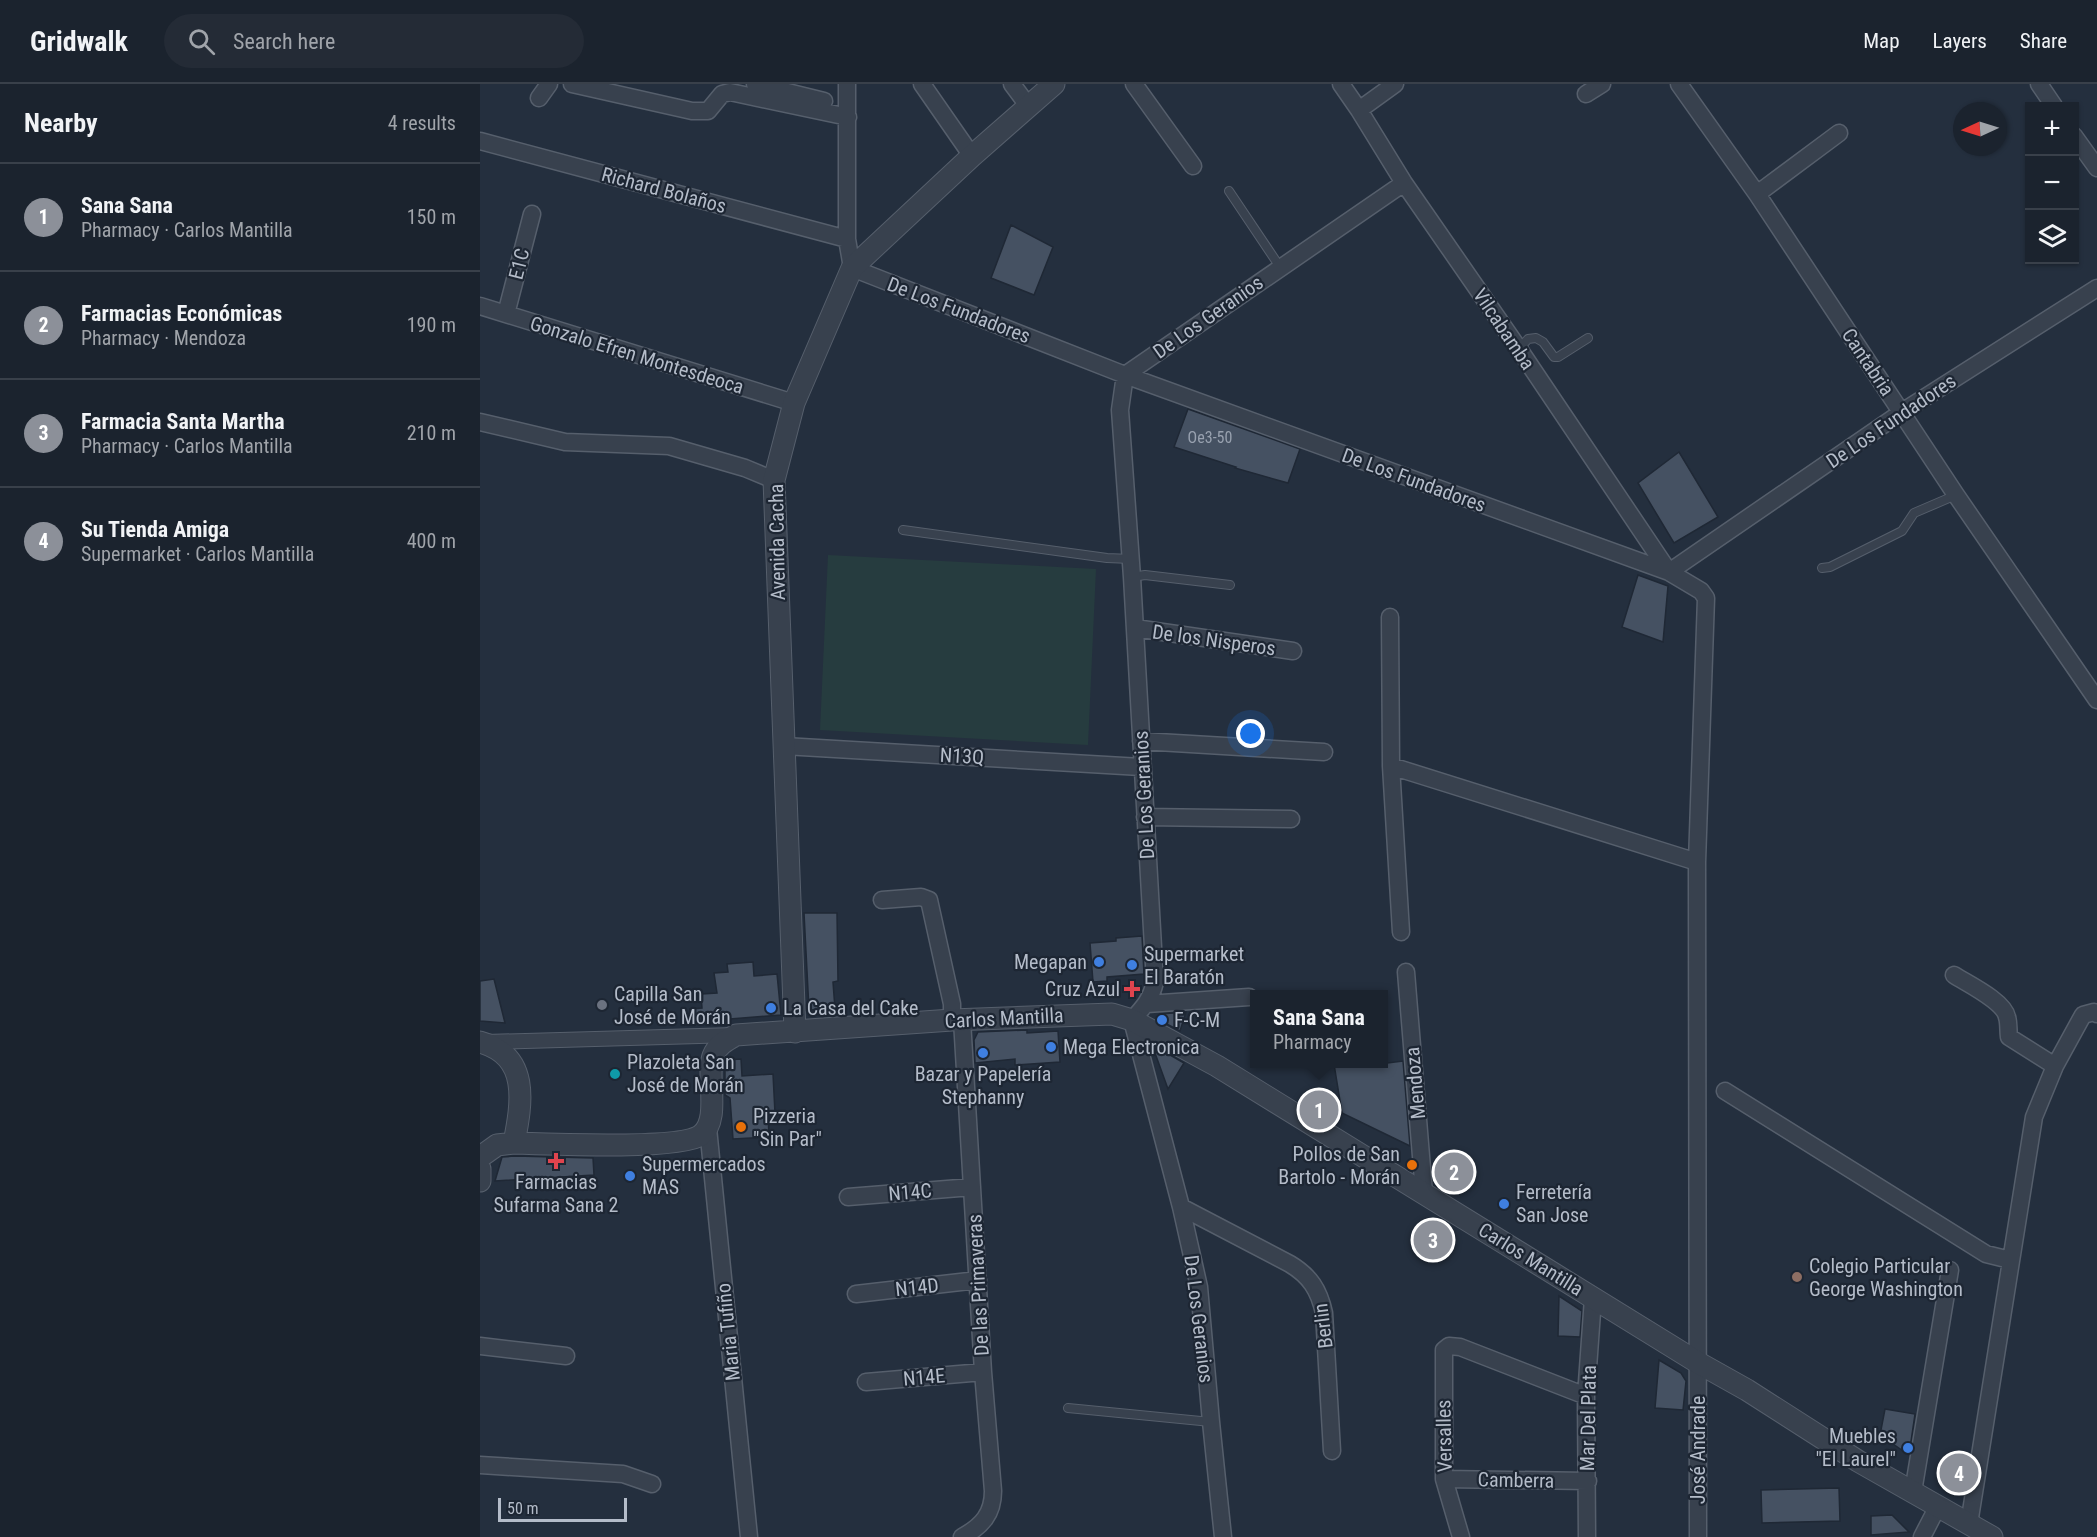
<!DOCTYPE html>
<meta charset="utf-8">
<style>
:root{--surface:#1b232e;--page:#242b36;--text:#f1f3f6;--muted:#a0a4aa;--line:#39404a;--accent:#8c9099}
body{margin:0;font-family:"Roboto Condensed",sans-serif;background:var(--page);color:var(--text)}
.controls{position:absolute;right:18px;top:18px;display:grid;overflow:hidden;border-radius:0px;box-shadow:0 2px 4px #0004}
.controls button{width:54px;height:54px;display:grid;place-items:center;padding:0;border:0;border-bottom:2px solid var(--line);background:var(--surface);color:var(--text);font:30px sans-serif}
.compass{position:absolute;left:1473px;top:18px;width:54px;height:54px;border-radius:50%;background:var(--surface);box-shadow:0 2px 4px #0004;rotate:266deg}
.scale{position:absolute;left:18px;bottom:15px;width:129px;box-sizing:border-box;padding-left:6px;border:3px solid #b4bcc9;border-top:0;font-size:16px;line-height:21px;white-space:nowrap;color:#b4bcc9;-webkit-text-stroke:4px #1d2633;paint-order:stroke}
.you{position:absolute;left:771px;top:650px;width:21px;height:21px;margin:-15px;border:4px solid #fff;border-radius:50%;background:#1a73e8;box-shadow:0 0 0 9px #1a73e833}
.badge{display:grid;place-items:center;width:39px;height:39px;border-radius:50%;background:var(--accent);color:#fff;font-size:20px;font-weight:700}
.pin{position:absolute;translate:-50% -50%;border:3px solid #fff;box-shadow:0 2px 6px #0006}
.popup{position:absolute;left:770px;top:906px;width:138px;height:78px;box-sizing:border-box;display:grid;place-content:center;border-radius:0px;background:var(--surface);filter:drop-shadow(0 2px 4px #0005);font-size:20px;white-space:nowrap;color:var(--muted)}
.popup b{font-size:22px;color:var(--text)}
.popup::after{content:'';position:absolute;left:50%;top:100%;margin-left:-12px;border:12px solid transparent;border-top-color:var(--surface)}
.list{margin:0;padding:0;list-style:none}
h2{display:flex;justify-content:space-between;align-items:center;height:78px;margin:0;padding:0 24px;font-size:26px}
h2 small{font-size:20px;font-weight:400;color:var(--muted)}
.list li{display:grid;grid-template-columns:39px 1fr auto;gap:18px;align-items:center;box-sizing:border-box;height:108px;padding:0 24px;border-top:2px solid var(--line)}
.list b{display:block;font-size:22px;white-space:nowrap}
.list p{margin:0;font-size:20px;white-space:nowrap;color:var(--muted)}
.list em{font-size:20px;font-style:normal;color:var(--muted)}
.icon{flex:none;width:33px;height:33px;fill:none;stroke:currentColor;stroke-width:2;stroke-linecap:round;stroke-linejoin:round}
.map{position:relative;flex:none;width:1617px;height:1453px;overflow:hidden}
header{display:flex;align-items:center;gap:36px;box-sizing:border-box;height:84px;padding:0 30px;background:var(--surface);border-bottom:2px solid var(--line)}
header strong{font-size:28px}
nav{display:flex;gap:33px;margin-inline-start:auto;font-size:21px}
.search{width:420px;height:54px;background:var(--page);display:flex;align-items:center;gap:15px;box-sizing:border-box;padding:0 21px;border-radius:33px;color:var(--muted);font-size:22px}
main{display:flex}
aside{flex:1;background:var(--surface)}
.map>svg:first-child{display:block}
.green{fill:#263c3f}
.building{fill:#455162;stroke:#1f2835;stroke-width:1.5}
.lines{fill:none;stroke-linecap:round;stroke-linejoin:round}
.service-casing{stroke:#565f6c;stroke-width:10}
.pedestrian-casing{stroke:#565f6c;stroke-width:16}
.minor-casing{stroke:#565f6c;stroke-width:19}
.tertiary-casing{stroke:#565f6c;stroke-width:23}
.service{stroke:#38414e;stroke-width:8}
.pedestrian{stroke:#38414e;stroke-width:14}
.minor{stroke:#38414e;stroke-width:16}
.tertiary{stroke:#38414e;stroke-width:21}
.shop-dot{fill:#3f7fe0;stroke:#1d2633;stroke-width:2}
.health-dot{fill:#e0444e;stroke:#1d2633;stroke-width:2}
.worship-dot{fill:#6b7280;stroke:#1d2633;stroke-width:2}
.culture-dot{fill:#0f9aa8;stroke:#1d2633;stroke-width:2}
.food-dot{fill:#e8710a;stroke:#1d2633;stroke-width:2}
.education-dot{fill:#8d6e63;stroke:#1d2633;stroke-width:2}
.labels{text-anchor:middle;stroke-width:4.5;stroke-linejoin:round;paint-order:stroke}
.number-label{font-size:16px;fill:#98a1af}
.street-label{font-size:20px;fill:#b4bcc9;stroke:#1d2633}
.poi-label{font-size:20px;fill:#b4bcc9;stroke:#1d2633;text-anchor:start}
</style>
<header>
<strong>Gridwalk</strong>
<div class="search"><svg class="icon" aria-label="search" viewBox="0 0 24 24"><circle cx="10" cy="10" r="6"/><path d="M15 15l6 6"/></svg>Search here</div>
<nav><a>Map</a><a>Layers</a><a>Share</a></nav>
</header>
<main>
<aside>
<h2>Nearby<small>4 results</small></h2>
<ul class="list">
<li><span class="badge">1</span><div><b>Sana Sana</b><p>Pharmacy · Carlos Mantilla</p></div><em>150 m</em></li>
<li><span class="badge">2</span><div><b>Farmacias Económicas</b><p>Pharmacy · Mendoza</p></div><em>190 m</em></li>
<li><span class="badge">3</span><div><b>Farmacia Santa Martha</b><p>Pharmacy · Carlos Mantilla</p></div><em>210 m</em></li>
<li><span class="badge">4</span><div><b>Su Tienda Amiga</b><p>Supermarket · Carlos Mantilla</p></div><em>400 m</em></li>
</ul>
</aside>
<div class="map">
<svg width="1617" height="1453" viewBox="0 0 1617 1453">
<rect width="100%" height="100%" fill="#242f3e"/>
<!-- green -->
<path class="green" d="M348,471l268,14 -8,176 -268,-15z"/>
<!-- building -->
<path class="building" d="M531,141l42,22 -19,48 -43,-17z
M708,325l112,40 -12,34 -53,-15 1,-1 -62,-20z
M1199,368l39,65 -44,26 -36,-60z
M1158,491l30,11 -5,56 -41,-15z
M324,829h33l1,68 -5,1 2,27 -26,1z
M662,852l2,38 -37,3v4l-14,1 -3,-39 26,-2v-3z
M273,878l1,14 23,-2 4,41 -90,7 -1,-13 12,-1 -1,-14 16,-1 -3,-20 14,-1 -1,-8z
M14,895l11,44 -25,-2v-40z
M706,928l-6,19 -23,-12 3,-5z
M547,946v3l31,-2 2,31 -45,3v-6l-40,4 -1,-23 4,-8z
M678,964l26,15 -16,26 -13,-36z
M261,975l1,17 31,-2 2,39h-7l1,24 -36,2 -3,-41 -5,-3v-35z
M923,977l7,85 -68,-33 -8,-49h30v2z
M35,1072l78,2 1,17 -99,6 7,-24z
M984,1079l2,23 -21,-8 -7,-13z
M1079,1212l23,15 -2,26 -22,-1z
M1179,1276l22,13 5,8 -3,29 -28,-2z
M1405,1325l30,5 -6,41 -29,-20z
M1471,1378l17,3 -5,28 -15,-13z
M1359,1404l1,33 -78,2 -1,-33z
M1412,1431l17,17 -38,3v-19z"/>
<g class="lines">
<!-- service casing -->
<g class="service-casing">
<path id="service" d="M749,107l51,76
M1039,265l9,-10 8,-1 7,4 11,15h4l30,-19
M423,446l204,28 24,1
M1342,484l8,-1 72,-36 12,-18 42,-18
M652,493l13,-2 85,10
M588,1324l143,14"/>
</g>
<!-- pedestrian casing -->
<g class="pedestrian-casing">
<path id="pedestrian" d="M6,958l248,-7"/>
</g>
<!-- minor casing -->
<g class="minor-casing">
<path id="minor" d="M92,0l120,27h16l14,-17 8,-2 118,25
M275,0l69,17
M367,0v155l5,29 273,107 544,197 32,19 5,7 -9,264 1,675
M442,0l50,72
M532,0l17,23
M654,0l59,82
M861,0l18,26 45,73 115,166 150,223
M1199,0l78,110 199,301 141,205
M1559,0l15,22
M1106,10l16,-10
M59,14l10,-14
M879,26l36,-26
M1594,52l23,32
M0,57l367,98
M1277,110l82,-61
M0,222l314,97
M26,230l26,-100
M0,338l85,20 104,4 76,22 29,12
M1189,488l233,-160 195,-124
M910,533l1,149 10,166
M655,544l158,23
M661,657l183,11
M304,662l357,21
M911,682l306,96
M665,733l146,2
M402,816l39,-3 8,3 23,104v16
M926,888l18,221
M1474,891c14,9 50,26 53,42 2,6 1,13 2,20l46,29
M667,920l102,-7
M482,936l21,352 10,119c0,23 -11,35 -31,46
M1245,1007l261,163 24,6
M228,1044l41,409
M368,1113l124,-10
M701,1123l109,57c20,12 29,26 34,49l8,138
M376,1210l122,-14
M0,1262l86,10
M386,1298l117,-10
M0,1381l143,9 29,10
M964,1395l144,2
M1433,1408l37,-222
M1489,1440l65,-407 21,-51 28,-51 11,-3 3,2
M743,1453l-12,-115 -12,-135 -18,-80 -49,-187c12,-13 19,-21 23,-38l-23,-405 -12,-167 5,-35 279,-192
M981,1453l-17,-58v-129l5,-4 11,1 126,49
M1107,1453l-1,-141 7,-98
M1442,1453l16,-31"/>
</g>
<!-- tertiary casing -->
<g class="tertiary-casing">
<path id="tertiary" d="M315,948l-21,-552 20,-77 58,-135 120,-112 82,-72
M0,958c50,14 42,60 34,101
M0,1073l17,-12 17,-2c32,1 166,7 187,-8 20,-15 5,-58 12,-79 4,-11 14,-16 23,-21l216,-15 160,-6 20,6 85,46 480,296 50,28 111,71 134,76
M0,1085v12"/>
</g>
<!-- service -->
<use href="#service" class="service"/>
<!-- pedestrian -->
<use href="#pedestrian" class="pedestrian"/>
<!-- minor -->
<use href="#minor" class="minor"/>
<!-- tertiary -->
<use href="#tertiary" class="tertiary"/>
</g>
<!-- markers -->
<g class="shop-dot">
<circle cx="619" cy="878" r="6"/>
<circle cx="652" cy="881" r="6"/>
<circle cx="291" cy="924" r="6"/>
<circle cx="682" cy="936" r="6"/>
<circle cx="571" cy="963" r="6"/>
<circle cx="503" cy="969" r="6"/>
<circle cx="150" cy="1092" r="6"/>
<circle cx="1024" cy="1120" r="6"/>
<circle cx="1428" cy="1364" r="6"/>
</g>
<g class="health-dot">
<path d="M649 896h6v6h6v6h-6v6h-6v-6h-6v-6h6z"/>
<path d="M73 1068h6v6h6v6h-6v6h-6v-6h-6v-6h6z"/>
</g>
<circle class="worship-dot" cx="122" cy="921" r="6"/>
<circle class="culture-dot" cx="135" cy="990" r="6"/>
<g class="food-dot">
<circle cx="261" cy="1043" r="6"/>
<circle cx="932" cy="1081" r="6"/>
</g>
<circle class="education-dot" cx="1317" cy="1193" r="6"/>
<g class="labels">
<!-- number labels -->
<g class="number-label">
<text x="730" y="359">Oe3-50</text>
</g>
<!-- street labels -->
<g class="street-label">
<text transform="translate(184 106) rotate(15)" y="7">Richard Bolaños</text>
<text transform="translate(39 180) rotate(-76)" y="7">E1C</text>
<text transform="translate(479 226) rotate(21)" y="7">De Los Fundadores</text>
<text transform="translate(728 233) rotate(-35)" y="7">De Los Geranios</text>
<text transform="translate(1024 245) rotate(56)" y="7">Vilcabamba</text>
<text transform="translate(157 271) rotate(17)" y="7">Gonzalo Efren Montesdeoca</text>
<text transform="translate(1388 278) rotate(56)" y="7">Cantabria</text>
<text transform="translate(1411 337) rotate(-34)" y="7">De Los Fundadores</text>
<text transform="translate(934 396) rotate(20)" y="7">De Los Fundadores</text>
<text transform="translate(297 458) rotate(-91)" y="7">Avenida Cacha</text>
<text transform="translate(734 556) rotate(8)" y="7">De los Nisperos</text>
<text transform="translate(482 672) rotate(3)" y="7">N13Q</text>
<text transform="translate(664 711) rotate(-93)" y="7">De Los Geranios</text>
<text transform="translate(524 934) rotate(-3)" y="7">Carlos Mantilla</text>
<text transform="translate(935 999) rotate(-95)" y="7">Mendoza</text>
<text transform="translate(430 1108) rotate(-5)" y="7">N14C</text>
<text transform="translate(1051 1175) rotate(32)" y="7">Carlos Mantilla</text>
<text transform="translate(498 1201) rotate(-93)" y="7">De las Primaveras</text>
<text transform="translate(437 1203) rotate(-6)" y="7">N14D</text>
<text transform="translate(719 1235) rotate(83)" y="7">De Los Geranios</text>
<text transform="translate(843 1242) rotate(-97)" y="7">Berlin</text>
<text transform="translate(248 1248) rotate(-96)" y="7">Maria Tufiño</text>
<text transform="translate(444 1293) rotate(-5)" y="7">N14E</text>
<text transform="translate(1108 1334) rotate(-89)" y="7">Mar Del Plata</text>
<text transform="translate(964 1352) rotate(-91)" y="7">Versalles</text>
<text transform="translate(1218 1366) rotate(-90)" y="7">José Andrade</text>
<text transform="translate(1036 1396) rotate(1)" y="7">Camberra</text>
</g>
<!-- poi labels -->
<g class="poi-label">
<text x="664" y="877">Supermarket<tspan x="664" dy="23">El Baratón</tspan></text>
<text x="607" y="885" text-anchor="end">Megapan</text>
<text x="640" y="912" text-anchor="end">Cruz Azul</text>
<text x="134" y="917">Capilla San<tspan x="134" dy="23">José de Morán</tspan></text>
<text x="303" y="931">La Casa del Cake</text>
<text x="694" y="943">F-C-M</text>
<text x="583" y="970">Mega Electronica</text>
<text x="147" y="985">Plazoleta San<tspan x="147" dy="23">José de Morán</tspan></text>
<text x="503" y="997" text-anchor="middle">Bazar y Papelería<tspan x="503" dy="23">Stephanny</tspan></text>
<text x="273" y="1039">Pizzeria<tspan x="273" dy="23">"Sin Par"</tspan></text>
<text x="920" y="1077" text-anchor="end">Pollos de San<tspan x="920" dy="23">Bartolo - Morán</tspan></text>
<text x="162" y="1087">Supermercados<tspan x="162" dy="23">MAS</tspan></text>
<text x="76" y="1105" text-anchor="middle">Farmacias<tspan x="76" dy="23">Sufarma Sana 2</tspan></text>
<text x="1036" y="1115">Ferretería<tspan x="1036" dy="23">San Jose</tspan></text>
<text x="1329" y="1189">Colegio Particular<tspan x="1329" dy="23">George Washington</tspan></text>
<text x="1416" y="1359" text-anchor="end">Muebles<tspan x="1416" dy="23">"El Laurel"</tspan></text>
</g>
</g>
</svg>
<div class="controls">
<button>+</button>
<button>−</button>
<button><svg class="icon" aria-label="layers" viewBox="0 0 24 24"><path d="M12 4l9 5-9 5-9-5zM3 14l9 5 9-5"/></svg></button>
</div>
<svg class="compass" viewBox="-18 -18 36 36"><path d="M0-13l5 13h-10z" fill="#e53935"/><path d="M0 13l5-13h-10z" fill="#a0a4aa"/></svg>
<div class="scale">50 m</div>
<div class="you"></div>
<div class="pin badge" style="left:839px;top:1026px">1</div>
<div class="popup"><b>Sana Sana</b>Pharmacy</div>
<div class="pin badge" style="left:974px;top:1088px">2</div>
<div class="pin badge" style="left:953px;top:1156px">3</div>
<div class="pin badge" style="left:1479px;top:1389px">4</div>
</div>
</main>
